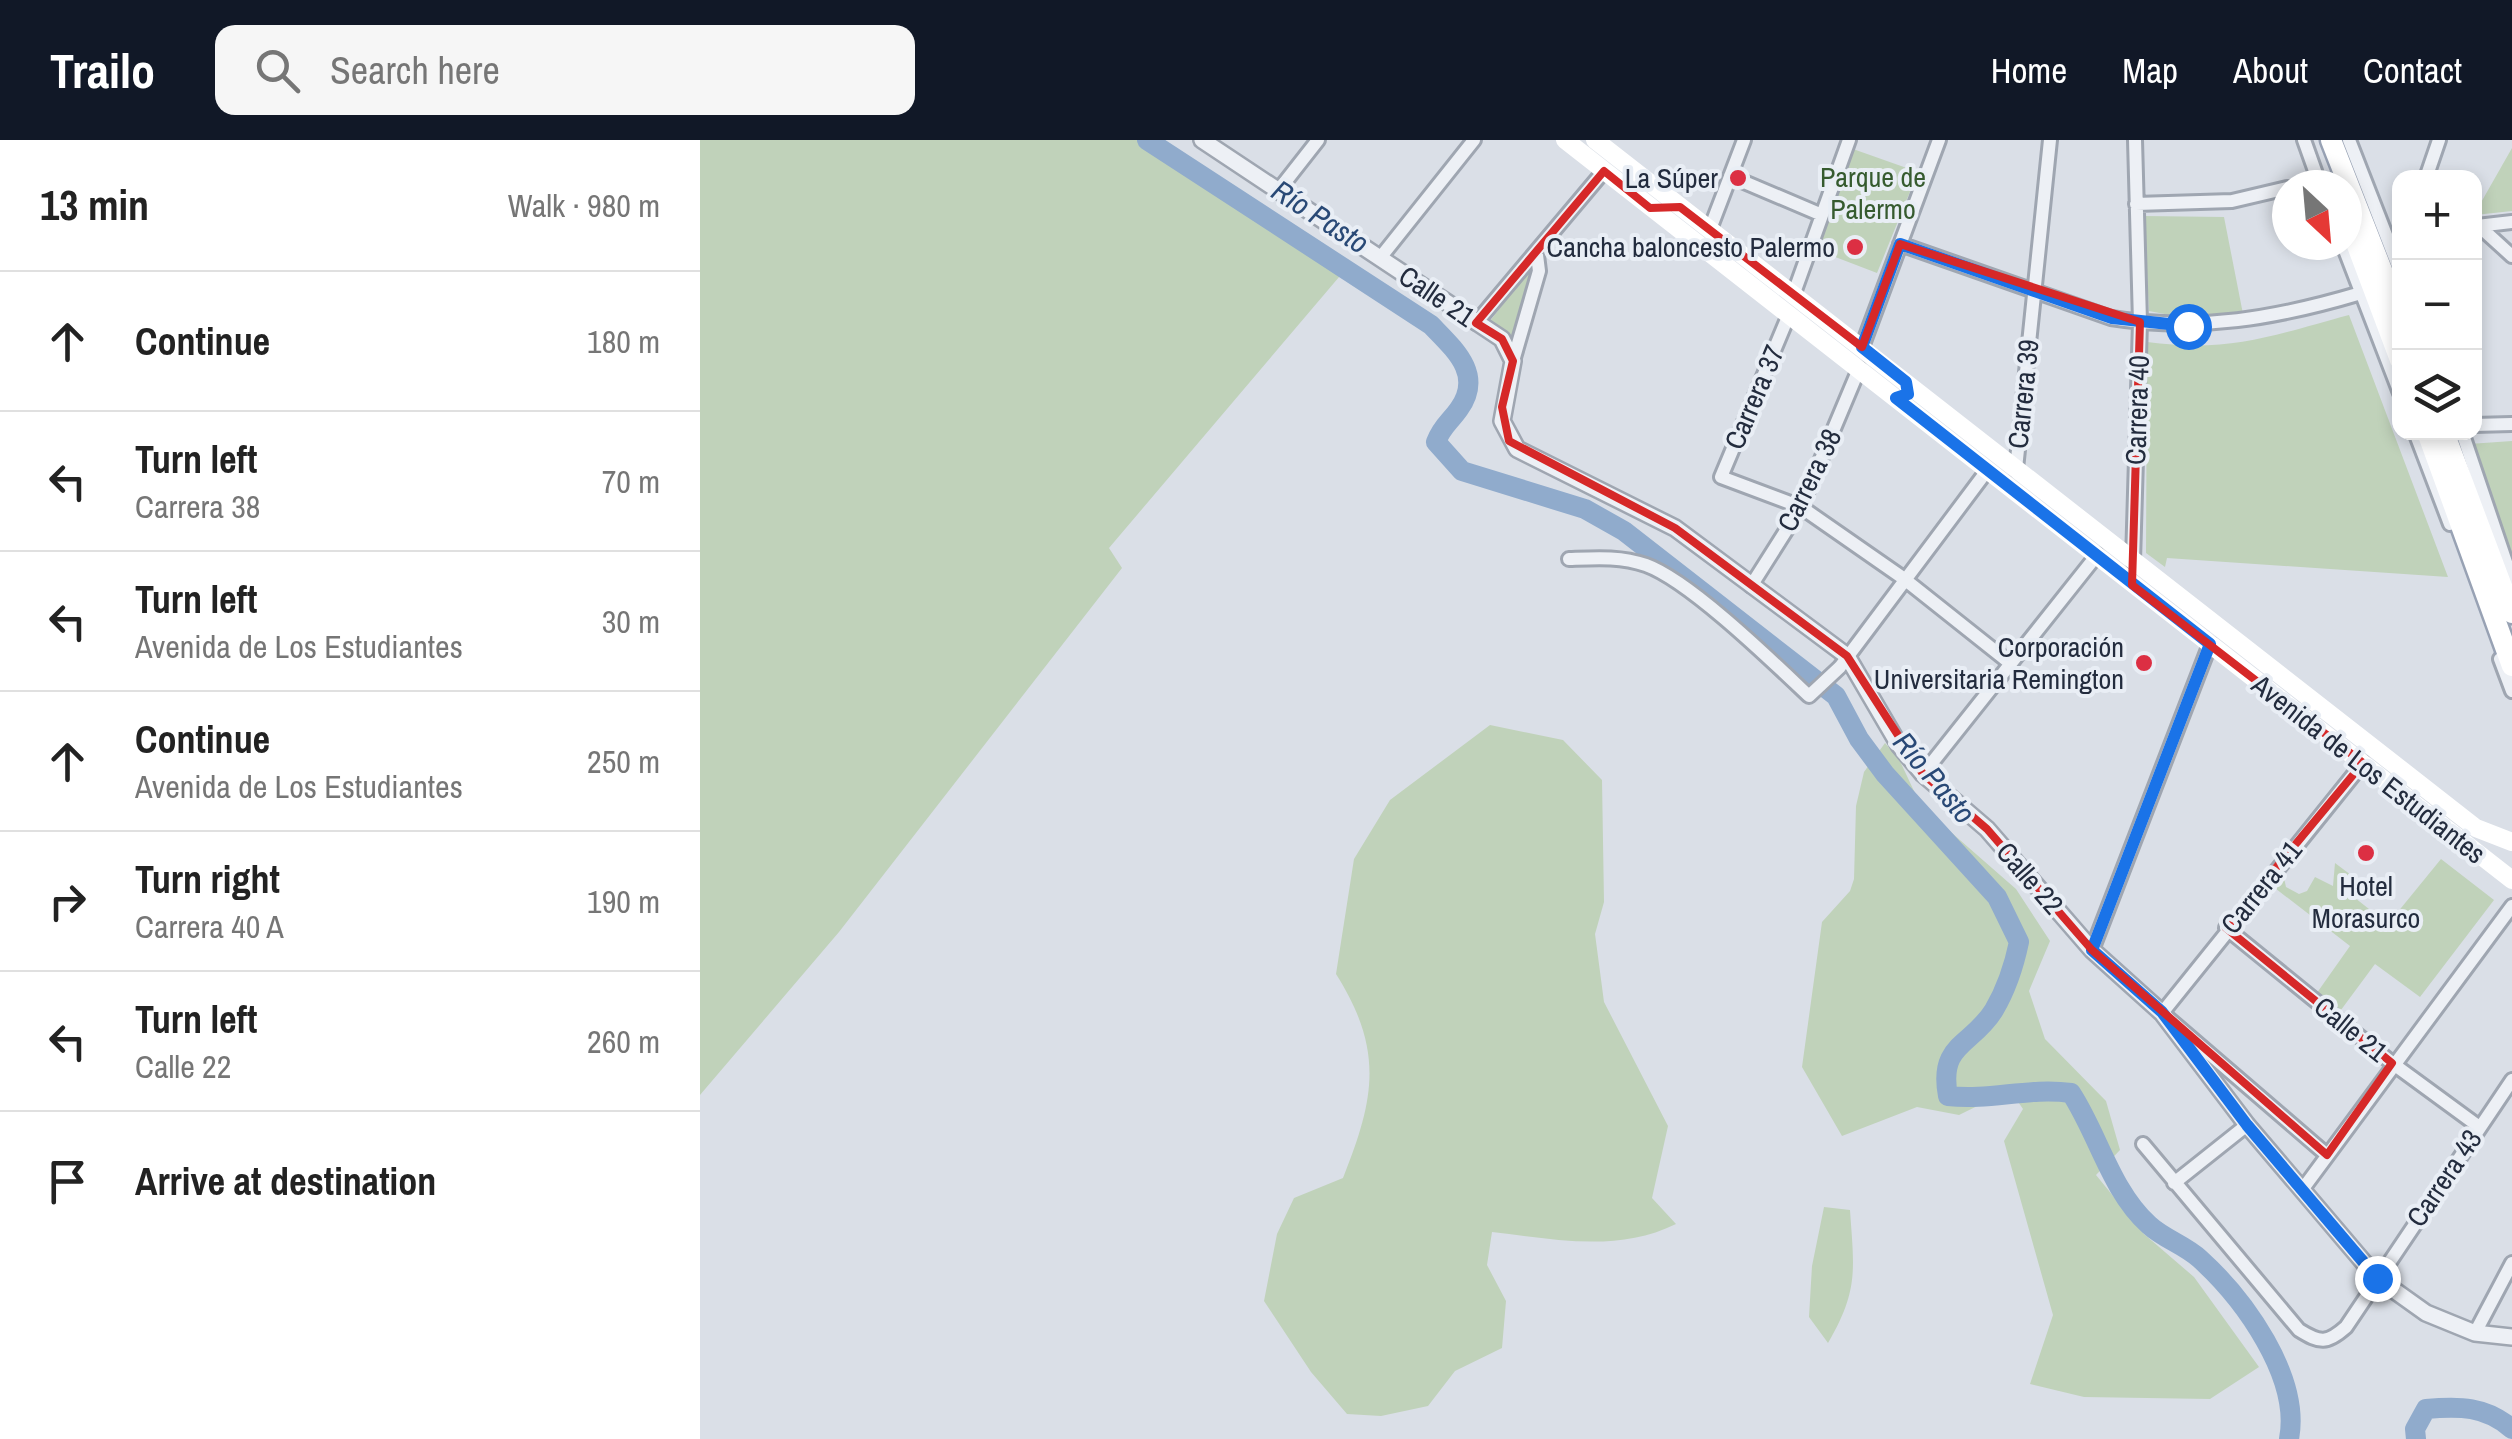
<!DOCTYPE html>
<meta charset="utf-8">
<style>
:root{--surface:#fff;--page:#f6f6f6;--text:#222;--muted:#767676;--line:#e0e0e0;--accent:#111827}
body{margin:0;font-family:"Archivo Narrow",sans-serif;background:var(--page);color:var(--text)}
.controls{position:absolute;right:30px;top:30px;display:grid;overflow:hidden;border-radius:20px;box-shadow:0 5px 15px #0003}
.controls button{width:90px;height:90px;display:grid;place-items:center;padding:0;border:0;border-bottom:2px solid var(--line);background:var(--surface);color:var(--text);font:50px sans-serif}
.compass{position:absolute;left:1572px;top:30px;width:90px;height:90px;border-radius:50%;background:var(--surface);box-shadow:0 5px 15px #0003;rotate:154deg}
.stop{position:absolute;width:30px;height:30px;margin:-22px;border:8px solid #1a73e8;border-radius:50%;background:#fff}
.stop.end{background:#1a73e8;border-color:#fff;box-shadow:0 2px 10px #0008}
.list{margin:0;padding:0;list-style:none}
h2{display:flex;justify-content:space-between;align-items:center;height:130px;margin:0;padding:0 40px;font-size:42px}
h2 small{font-size:32px;font-weight:400;color:var(--muted)}
.list li{display:grid;grid-template-columns:65px 1fr auto;gap:30px;align-items:center;box-sizing:border-box;height:140px;padding:0 40px;border-top:2px solid var(--line)}
.list b{display:block;font-size:38px;white-space:nowrap}
.list p{margin:0;font-size:32px;white-space:nowrap;color:var(--muted)}
.list em{font-size:32px;font-style:normal;color:var(--muted)}
.icon{flex:none;width:55px;height:55px;fill:none;stroke:currentColor;stroke-width:2;stroke-linecap:round;stroke-linejoin:round}
.map{position:relative;flex:none;width:1812px;height:1299px;overflow:hidden}
header{display:flex;align-items:center;gap:60px;box-sizing:border-box;height:140px;padding:0 50px;background:var(--accent);color:#fff}
header strong{font-size:48px}
nav{display:flex;gap:55px;margin-inline-start:auto;font-size:35px}
.search{width:700px;height:90px;background:var(--page);display:flex;align-items:center;gap:25px;box-sizing:border-box;padding:0 35px;border-radius:20px;color:var(--muted);font-size:38px}
main{display:flex}
aside{flex:1;background:var(--surface)}
.map>svg:first-child{display:block}
.green{fill:#c0d2ba}
.lines{fill:none;stroke-linecap:round;stroke-linejoin:round}
.river{stroke:#90abcc;stroke-width:20}
.minor-casing{stroke:#9fa6b1;stroke-width:18}
.tertiary-casing{stroke:#9fa6b1;stroke-width:20}
.primary-casing{stroke:#98a2b4;stroke-width:25}
.minor{stroke:#edf0f5;stroke-width:12}
.tertiary{stroke:#edf0f5;stroke-width:15}
.secondary{stroke:#fff;stroke-width:18}
.primary{stroke:#fff;stroke-width:20}
.route{stroke:#1a73e8;stroke-width:12}
.marked{fill:none;stroke:#d62828;stroke-width:8;stroke-linejoin:round}
.poi-dot{fill:#dc2f43;stroke:#e9eef5;stroke-width:4}
.labels{text-anchor:middle;stroke-width:8;stroke-linejoin:round;paint-order:stroke}
.park-label{font-size:28px;fill:#365b2f;stroke:#e9eef5}
.poi-label{font-size:28px;fill:#232c3e;stroke:#e9eef5;text-anchor:end}
.street-label{font-size:28px;fill:#232c3e;stroke:#e9eef5}
.water-label{font-size:30px;font-style:italic;fill:#294976;stroke:#e9eef5}
</style>
<header>
<strong>Trailo</strong>
<div class="search"><svg class="icon" aria-label="search" viewBox="0 0 24 24"><circle cx="10" cy="10" r="6"/><path d="M15 15l6 6"/></svg>Search here</div>
<nav><a>Home</a><a>Map</a><a>About</a><a>Contact</a></nav>
</header>
<main>
<aside>
<h2>13 min<small>Walk · 980 m</small></h2>
<ul class="list">
<li><svg class="icon" aria-label="ahead" viewBox="0 0 24 24"><path d="M12 20V5M6 11l6-6 6 6"/></svg><div><b>Continue</b></div><em>180 m</em></li>
<li><svg class="icon" aria-label="left" viewBox="0 0 24 24"><path d="M17 20v-9H6M10 6l-5 5 5 5"/></svg><div><b>Turn left</b><p>Carrera 38</p></div><em>70 m</em></li>
<li><svg class="icon" aria-label="left" viewBox="0 0 24 24"><path d="M17 20v-9H6M10 6l-5 5 5 5"/></svg><div><b>Turn left</b><p>Avenida de Los Estudiantes</p></div><em>30 m</em></li>
<li><svg class="icon" aria-label="ahead" viewBox="0 0 24 24"><path d="M12 20V5M6 11l6-6 6 6"/></svg><div><b>Continue</b><p>Avenida de Los Estudiantes</p></div><em>250 m</em></li>
<li><svg class="icon" aria-label="right" viewBox="0 0 24 24"><path d="M7 20v-9h11M14 6l5 5-5 5"/></svg><div><b>Turn right</b><p>Carrera 40 A</p></div><em>190 m</em></li>
<li><svg class="icon" aria-label="left" viewBox="0 0 24 24"><path d="M17 20v-9H6M10 6l-5 5 5 5"/></svg><div><b>Turn left</b><p>Calle 22</p></div><em>260 m</em></li>
<li><svg class="icon" aria-label="arrive" viewBox="0 0 24 24"><path d="M6 21V4h12l-3 4 3 4H6"/></svg><div><b>Arrive at destination</b></div></li>
</ul>
</aside>
<div class="map">
<svg width="1812" height="1299" viewBox="0 0 1812 1299">
<rect width="100%" height="100%" fill="#dadfe7"/>
<!-- green -->
<path class="green" d="M0,0h447l198,130 -236,278 13,20 -283,364 -139,163z
M1812,8v63l-37,4v-2z
M1153,9l65,23 -41,101 -60,-23z
M1444,76l80,1 19,97 -63,3 -31,-6z
M826,134l6,2 -21,69 -21,-24z
M1649,175l99,262 -281,-19 -2,9 -19,-14 1,-211c82,11 124,-6 202,-27z
M1812,301v119l-43,-116z
M790,585l73,15 39,40 2,122 -9,32 9,68 64,124 -16,72 24,26c-59,29 -121,15 -184,8l-5,33 19,36 -4,47 -47,23 -27,35 -47,10 -34,-2 -36,-42 -47,-71 13,-67 17,-36 49,-20c32,-80 41,-128 -7,-204l18,-115 36,-59z
M1185,603l14,16 22,47 95,83 34,52 -21,50 16,48 61,62 14,49 -24,25 48,59 50,43 65,90 -49,32 -126,-2 -54,-13 23,-69 -49,-174 19,-32 -13,-19 -51,25 -42,-8 -75,29 -40,-69 20,-145 28,-31 4,-12 2,-73 8,-34z
M1741,719l53,41 -74,97 -45,-33 -37,50 -24,-17 36,-51 -79,-61 11,-16 4,18 13,7 8,-3 8,-14 18,9 2,-23 24,18 -9,13 38,30z
M1124,1067l26,3c4,59 9,80 -22,133l-19,-26 3,-51z"/>
<g class="lines">
<!-- river -->
<path class="river" d="M447,0l284,185c23,24 53,49 28,84 -9,13 -17,17 -23,33l26,29 123,38 39,22 212,165 23,43 26,35 112,123 22,45c-5,24 -12,46 -25,68 -22,36 -56,33 -46,86 42,5 81,-9 123,-3 27,41 40,98 78,132 15,14 36,20 51,34 44,40 101,118 89,180
M1716,1299l-1,-10 11,-20c33,-3 60,-3 86,20"/>
<!-- minor casing -->
<g class="minor-casing">
<path id="minor" d="M1604,0l16,45
M1649,0l51,131
M1030,36l92,39
M1726,38l13,-38
M1598,45l20,-5
M578,51l40,-51
M1436,64l96,-3 55,-13
M1777,86l35,-4
M1779,86l33,30
M1010,89l34,-89
M1200,104l211,74c88,14 166,0 250,-25
M1643,105l57,148
M680,118l94,-118
M1094,153l55,-153
M1088,177l-67,160 80,30 102,71 107,85
M776,183l128,-152
M1162,207l77,-207
M813,221l26,-90 -2,-16
M1774,285l38,-1
M1715,292l35,92
M1762,292l50,148
M1316,329l34,-329
M869,419c26,-1 51,-3 77,6 44,16 127,97 163,131l31,-29 146,-195
M1433,421l7,-239 -5,-182
M1051,446l50,-79 58,-138
M1800,519l12,32
M1223,634l174,-219
M1526,788l166,135 86,63
M1392,810l118,-306
M1443,1004l156,186c21,13 28,14 47,-3l166,-247
M1627,1015l-165,-142 201,-250
M1474,1043l73,-58
M1602,1050l210,-284
M1775,1193l37,-70"/>
</g>
<!-- tertiary casing -->
<g class="tertiary-casing">
<path id="tertiary" d="M502,0l300,199 11,22 -11,60 15,28 158,79 172,128 52,89 24,29 64,55 105,121 70,63 85,112 130,153 49,35 49,20 37,4"/>
</g>
<!-- primary casing -->
<g class="primary-casing">
<path id="primary" d="M1631,0l69,176
M1647,79l53,141
M1727,292l85,234
M1744,292l68,181"/>
</g>
<!-- minor -->
<use href="#minor" class="minor"/>
<!-- tertiary -->
<use href="#tertiary" class="tertiary"/>
<!-- secondary -->
<path class="secondary" d="M865,0l947,740
M895,0l881,688 36,14"/>
<!-- primary -->
<use href="#primary" class="primary"/>
</g>
<g class="lines">
<!-- route -->
<path class="route" d="M1488,186l-76,-8 -212,-74 -38,103 44,35 2,12 -12,4 314,246 -118,306 70,62 85,113 130,153"/>
</g>
<!-- marked area -->
<path class="marked" d="M904,31l46,37 30,-1 182,140 38,-103 240,78 -8,263 231,178 -137,165 166,135 -65,92 -235,-205 -105,-121 -64,-55 -76,-118 -172,-128 -166,-87 -7,-34 11,-46 -11,-22 -26,-16z"/>
<!-- markers -->
<g class="poi-dot">
<circle cx="1038" cy="38" r="10"/>
<circle cx="1155" cy="107" r="10"/>
<circle cx="1444" cy="523" r="10"/>
<circle cx="1666" cy="713" r="10"/>
</g>
<g class="labels">
<!-- park labels -->
<g class="park-label">
<text x="1173" y="47">Parque de<tspan x="1173" dy="32">Palermo</tspan></text>
</g>
<!-- poi labels -->
<g class="poi-label">
<text x="1018" y="48">La Súper</text>
<text x="1135" y="117">Cancha baloncesto Palermo</text>
<text x="1424" y="517">Corporación<tspan x="1424" dy="32">Universitaria Remington</tspan></text>
<text x="1666" y="756" text-anchor="middle">Hotel<tspan x="1666" dy="32">Morasurco</tspan></text>
</g>
<!-- street labels -->
<g class="street-label">
<text transform="translate(737 156) rotate(34)" y="10">Calle 21</text>
<text transform="translate(1323 254) rotate(-84)" y="10">Carrera 39</text>
<text transform="translate(1054 257) rotate(-67)" y="10">Carrera 37</text>
<text transform="translate(1437 270) rotate(-88)" y="10">Carrera 40</text>
<text transform="translate(1109 340) rotate(-64)" y="10">Carrera 38</text>
<text transform="translate(1669 629) rotate(38)" y="10">Avenida de Los Estudiantes</text>
<text transform="translate(1330 738) rotate(49)" y="10">Calle 22</text>
<text transform="translate(1561 747) rotate(-51)" y="10">Carrera 41</text>
<text transform="translate(1651 889) rotate(39)" y="10">Calle 21</text>
<text transform="translate(1744 1038) rotate(-56)" y="10">Carrera 43</text>
</g>
<!-- water labels -->
<g class="water-label">
<text transform="translate(620 77) rotate(33)" y="10">Río Pasto</text>
<text transform="translate(1234 638) rotate(50)" y="10">Río Pasto</text>
</g>
</g>
</svg>
<div class="controls">
<button>+</button>
<button>−</button>
<button><svg class="icon" aria-label="layers" viewBox="0 0 24 24"><path d="M12 4l9 5-9 5-9-5zM3 14l9 5 9-5"/></svg></button>
</div>
<svg class="compass" viewBox="-18 -18 36 36"><path d="M0-13l5 13h-10z" fill="#e53935"/><path d="M0 13l5-13h-10z" fill="#767676"/></svg>
<div class="stop" style="left:1488px;top:186px"></div>
<div class="stop end" style="left:1677px;top:1138px"></div>
</div>
</main>
